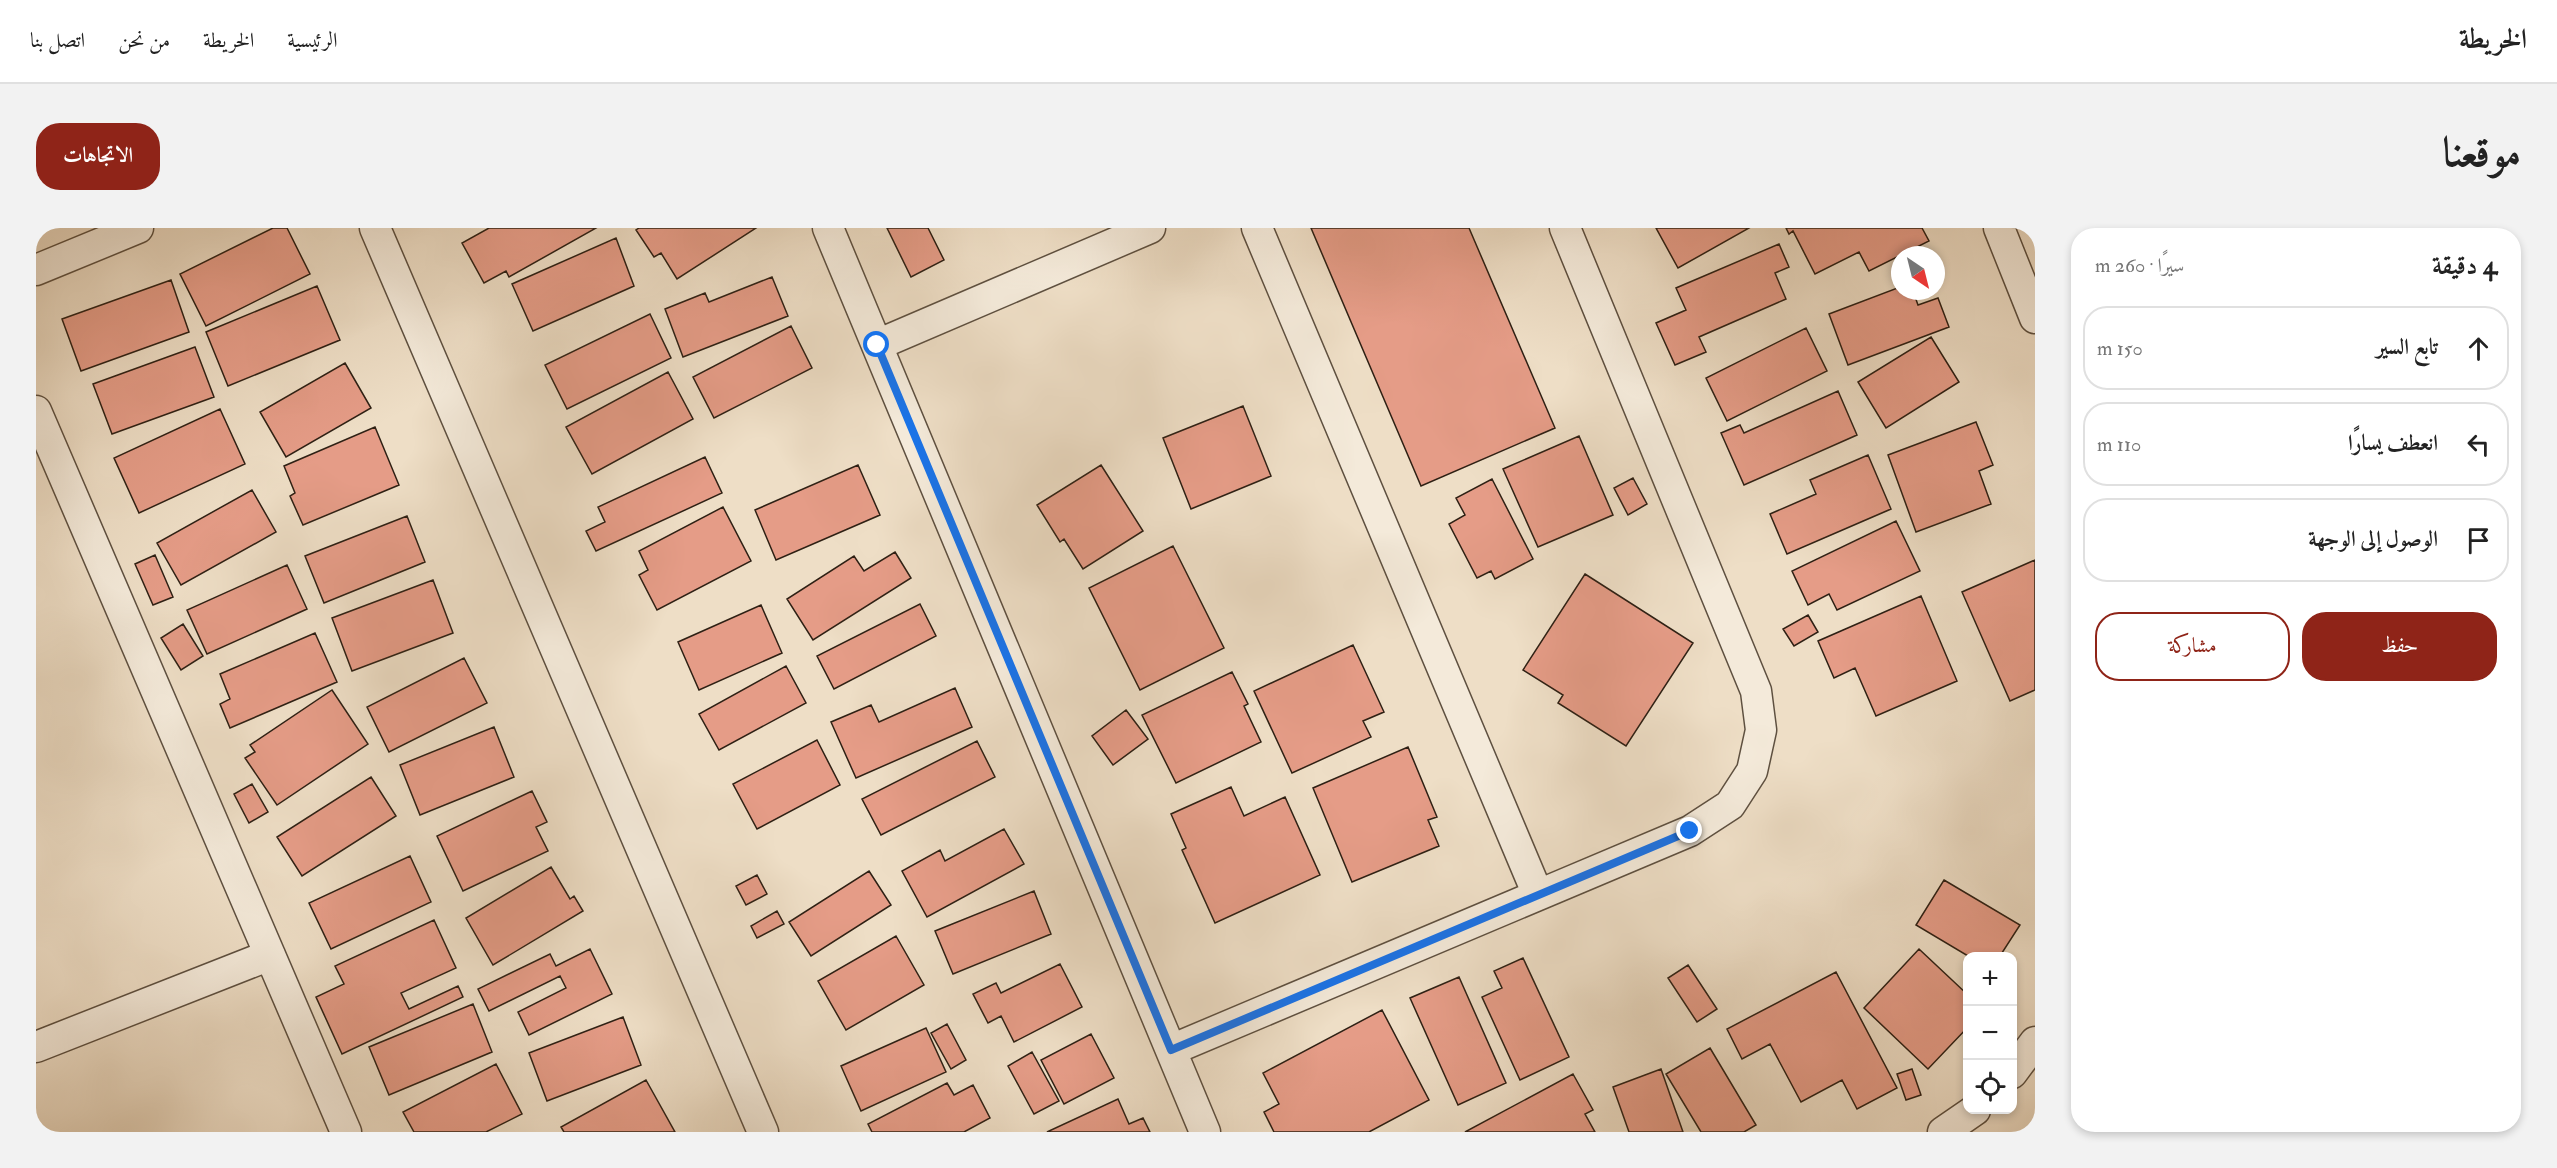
<!DOCTYPE html>
<html lang="ar">
<meta charset="utf-8">
<style>
:root{--surface:#fff;--page:#f2f2f2;--text:#222;--muted:#767676;--line:#e0e0e0;--accent:#8f2418}
body{margin:0;font-family:"IM FELL Double Pica",Amiri,serif;background:var(--page);color:var(--text);direction:rtl}
.controls{position:absolute;right:18px;bottom:18px;display:grid;overflow:hidden;border-radius:12px;box-shadow:0 3px 9px #0003}
.controls button{width:54px;height:54px;display:grid;place-items:center;padding:0;border:0;border-bottom:2px solid var(--line);background:var(--surface);color:var(--text);font:30px sans-serif}
.compass{position:absolute;left:1855px;top:18px;width:54px;height:54px;border-radius:50%;background:var(--surface);box-shadow:0 3px 9px #0003;rotate:145deg}
.stop{position:absolute;width:18px;height:18px;margin:-14px;border:4px solid #1a73e8;border-radius:50%;background:#fff}
.stop.end{background:#1a73e8;border-color:#fff;box-shadow:0 2px 6px #0008}
.list{margin:0;padding:0;list-style:none}
h2{display:flex;justify-content:space-between;align-items:center;height:78px;margin:0;padding:0 24px;font-size:26px}
h2 small{font-size:20px;font-weight:400;color:var(--muted)}
.list li{display:grid;grid-template-columns:39px 1fr auto;gap:18px;align-items:center;box-sizing:border-box;height:84px;margin:0 12px 12px;padding:0 12px;border:2px solid var(--line);border-radius:24px}
.list b{display:block;font-size:22px;white-space:nowrap}
.list em{font-size:20px;font-style:normal;color:var(--muted)}
.actions{display:flex;gap:12px;padding:18px 24px}
.actions a{flex:1;padding:14px 0;border:2px solid var(--accent);border-radius:24px;text-align:center;font-size:21px;color:var(--accent)}
.actions .main{background:var(--accent);color:#fff}
.icon{flex:none;width:33px;height:33px;fill:none;stroke:currentColor;stroke-width:2;stroke-linecap:round;stroke-linejoin:round}
.map{position:relative;flex:none;width:1999px;height:904px;overflow:hidden;direction:ltr;border-radius:24px}
header{display:flex;align-items:center;gap:36px;box-sizing:border-box;height:84px;padding:0 30px;background:var(--surface);border-bottom:2px solid var(--line)}
header strong{font-size:28px}
nav{display:flex;gap:33px;margin-inline-start:auto;font-size:21px}
.intro{display:flex;align-items:center;justify-content:space-between;box-sizing:border-box;height:144px;padding:0 36px}
h1{margin:0;font-size:42px}
.button{padding:15px 27px;border-radius:24px;background:var(--accent);color:#fff;font-size:21px;font-weight:700}
main{display:flex;gap:36px;padding:0 36px}
aside{flex:1;background:var(--surface);border-radius:24px;box-shadow:0 3px 9px #0003}
.map>svg:first-child{display:block}
.building{fill:#e59c87;stroke:#2e2014;stroke-width:1.5}
.lines{fill:none;stroke-linecap:round;stroke-linejoin:round}
.minor-casing{stroke:#5e5040;stroke-width:33}
.minor{stroke:#f4eada;stroke-width:30}
.route{stroke:#1a73e8;stroke-width:8}
</style>
<header>
<strong>الخريطة</strong>
<nav><a>الرئيسية</a><a>الخريطة</a><a>من نحن</a><a>اتصل بنا</a></nav>
</header>
<div class="intro"><h1>موقعنا</h1><a class="button">الاتجاهات</a></div>
<main>
<aside>
<h2>4 دقيقة<small>سيرًا · 260 m</small></h2>
<ul class="list">
<li><svg class="icon" aria-label="ahead" viewBox="0 0 24 24"><path d="M12 20V5M6 11l6-6 6 6"/></svg><div><b>تابع السير</b></div><em>150 m</em></li>
<li><svg class="icon" aria-label="left" viewBox="0 0 24 24"><path d="M17 20v-9H6M10 6l-5 5 5 5"/></svg><div><b>انعطف يسارًا</b></div><em>110 m</em></li>
<li><svg class="icon" aria-label="arrive" viewBox="0 0 24 24"><path d="M6 21V4h12l-3 4 3 4H6"/></svg><div><b>الوصول إلى الوجهة</b></div></li>
</ul>
<div class="actions"><a class="main">حفظ</a><a>مشاركة</a></div>
</aside>
<div class="map">
<svg width="1999" height="904" viewBox="0 0 1999 904">
<rect width="100%" height="100%" fill="#eedec6"/>
<filter id="stains"><feTurbulence type="fractalNoise" baseFrequency=".00333" numOctaves="4"/><feColorMatrix values="0 0 0 0 .2 0 0 0 0 .09 0 0 0 0 .02 0 0 0 .5 -.17"/></filter>
<radialGradient id="worn" r=".72"><stop offset=".6" stop-color="#630" stop-opacity="0"/><stop offset="1" stop-color="#630" stop-opacity=".3"/></radialGradient>
<!-- building -->
<path class="building" d="M237,0h14l23,46 -104,52 -26,-52z
M453,0h107l-87,49 -3,-6 -22,12 -22,-40z
M603,0h117l-79,51 -16,-26 -7,4 -18,-27z
M851,0h41l16,32 -33,17z
M1275,0h158l86,200 -134,58z
M1620,0h93l-71,40z
M1750,0h136l7,13 -60,30 -10,-19 -44,22 -22,-43 -4,3z
M580,10l18,48 -101,45 -21,-47z
M1743,16l10,23 -14,6 11,26 -87,38 7,15 -31,13 -19,-42 30,-13 -10,-22z
M736,49l16,39 -105,41 -18,-48 40,-16 4,9z
M135,52l18,52 -108,39 -19,-52z
M281,58l23,54 -112,46 -22,-54z
M1864,59v4h13l5,14 20,-7 11,29 -101,38 -19,-51z
M614,86l21,44 -104,51 -22,-44z
M755,98l21,42 -98,50 -21,-41z
M1770,100l21,43 -100,50 -21,-43z
M1895,109l28,45 -73,46 -28,-46z
M159,119l19,50 -102,37 -19,-50z
M309,135l26,45 -85,49 -26,-45z
M632,144l25,47 -101,55 -26,-47z
M1802,163l19,44 -113,50 -23,-52 19,-8 4,8z
M1207,178l28,70 -80,33 -28,-71z
M184,181l25,55 -106,49 -25,-55z
M1940,194l17,43 -14,6 12,33 -75,28 -28,-77z
M339,199l24,58 -96,40 -13,-29 5,-3 -11,-27z
M1543,208l34,79 -75,32 -35,-78z
M1832,227l23,54 -104,45 -17,-40 46,-20 -6,-14z
M669,229l17,36 -126,58 -10,-20 19,-9 -7,-15z
M822,237l22,50 -104,45 -21,-50z
M1065,237l42,66 -60,38 -19,-30 -4,3 -23,-37z
M1597,250l14,26 -19,11 -14,-27z
M1456,251l41,80 -38,20 -4,-8 -14,7 -28,-54 16,-9 -9,-17z
M216,262l24,42 -95,53 -24,-42z
M687,279l28,54 -94,49 -18,-35 9,-5 -9,-19z
M371,288l18,46 -101,41 -19,-47z
M1860,293l24,50 -83,39 -8,-16 -21,11 -16,-34z
M1137,318l51,102 -84,42 -51,-102z
M859,324l16,26 -98,62 -26,-41 67,-43 10,15z
M119,327l18,42 -20,8 -18,-41z
M1999,332v130l-25,11 -48,-109z
M251,337l20,44 -100,45 -20,-44z
M1549,346l108,69 -67,103 -68,-43 5,-8 -40,-25z
M397,352l20,53 -101,38 -20,-53z
M1885,368l36,85 -81,35 -21,-48 -21,10 -16,-37z
M884,376l16,32 -102,53 -17,-33z
M725,377l21,48 -83,37 -21,-48z
M1772,387l10,17 -24,14 -11,-17z
M147,396l20,32 -22,14 -20,-32z
M279,405l22,49 -107,46 -10,-24 10,-5 -10,-25z
M1317,417l31,67 -21,9 8,16 -79,36 -38,-82z
M428,430l23,45 -98,49 -22,-45z
M750,438l20,37 -87,47 -20,-36z
M1196,444l16,32 -4,2 17,36 -85,41 -34,-68z
M919,460l17,39 -116,51 -25,-56 40,-17 8,17z
M296,462l36,54 -91,61 -32,-47 10,-6 -5,-7z
M1090,482l22,29 -35,26 -21,-29z
M458,499l20,50 -94,38 -20,-50z
M781,512l23,45 -83,44 -24,-45z
M941,513l18,36 -114,58 -19,-36z
M1372,519l29,70 -9,3 11,26 -87,36 -39,-94z
M335,549l25,39 -94,60 -25,-39z
M216,556l16,28 -19,11 -15,-29z
M1195,559l13,29 41,-19 35,78 -105,48 -33,-73 4,-2 -15,-34z
M496,563l15,31 -11,5 12,24 -85,40 -26,-55z
M968,601l20,35 -97,53 -25,-46 38,-21 5,11z
M374,628l21,46 -100,47 -22,-46z
M515,639l19,32 4,-3 9,15 -90,54 -27,-47z
M833,643l22,34 -80,51 -22,-34z
M721,647l10,19 -21,11 -10,-19z
M1908,652l76,45 -20,31h-32l-52,-31z
M998,663l17,43 -98,40 -18,-43z
M741,683l7,13 -27,14 -6,-12z
M398,692l22,48 -55,25 8,16 49,-23 5,11 -121,57 -26,-57 28,-13 -9,-18z
M860,708l28,49 -78,45 -28,-49z
M554,721l22,45 -83,41 -11,-23 48,-24 -6,-12 -71,35 -11,-22 72,-35 6,12z
M1883,721l49,46v32l-40,42 -64,-61z
M1487,730l46,99 -49,23 -38,-83 20,-9 -8,-17z
M1024,736l22,43 -68,35 -13,-26 -13,7 -15,-29 23,-11 5,10z
M1652,737l29,44 -20,13 -29,-44z
M1800,744l61,116 -40,21 -15,-29 -41,22 -31,-58 -28,15 -15,-30z
M1423,749l47,106 -48,22 -48,-107z
M437,776l19,48 -103,43 -20,-48z
M1346,782l47,90 -60,32h-95l-10,-20 15,-8 -16,-31z
M587,789l18,48 -94,36 -18,-48z
M911,796l19,36 -15,9 -20,-36z
M890,800l20,44 -85,39 -20,-45z
M1055,806l23,44 -50,26 -23,-44z
M1674,820l46,77 -12,7h-43l-35,-58z
M996,824l27,49 -25,13 -26,-48z
M460,836l26,50 -36,18h-72l-11,-20z
M1625,841l22,63h-54l-16,-45z
M1876,841l9,26 -15,5 -9,-26z
M1537,846l20,36 -8,4 10,18h-130z
M610,852l29,52h-111l-3,-5z
M911,855l7,12 19,-10 17,33 -26,14h-92l-4,-8z
M1082,871l11,25 14,-6 7,14h-103z"/>
<g class="lines">
<!-- minor casing -->
<g class="minor-casing">
<path id="minor" d="M339,0l388,904
M792,0l377,904
M1221,0l281,667
M1963,0l36,90
M0,42l102,-42
M841,117l273,-117
M0,183l310,721
M0,819l234,-92
M1135,822l519,-219 40,-26 22,-34 9,-41 -5,-39 -191,-463
M1976,845l23,-31
M1907,904l32,-22"/>
</g>
<!-- minor -->
<use href="#minor" class="minor"/>
</g>
<g class="lines">
<!-- route -->
<path class="route" d="M841,117l294,705 519,-219"/>
</g>
<rect width="100%" height="100%" filter="url(#stains)"/>
<rect width="100%" height="100%" fill="url(#worn)"/>
</svg>
<div class="controls">
<button>+</button>
<button>−</button>
<button><svg class="icon" aria-label="locate" viewBox="0 0 24 24"><circle cx="12" cy="12" r="6"/><path d="M12 2v4M12 18v4M2 12h4M18 12h4"/></svg></button>
</div>
<svg class="compass" viewBox="-18 -18 36 36"><path d="M0-13l5 13h-10z" fill="#e53935"/><path d="M0 13l5-13h-10z" fill="#767676"/></svg>
<div class="stop" style="left:841px;top:117px"></div>
<div class="stop end" style="left:1654px;top:603px"></div>
</div>
</main>
